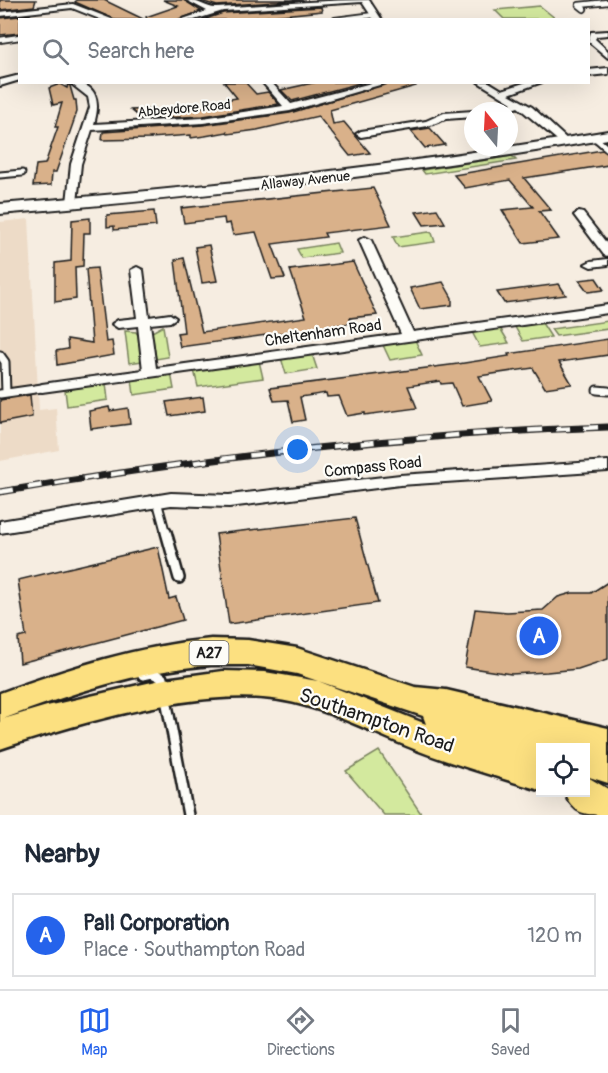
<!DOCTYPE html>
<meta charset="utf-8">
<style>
:root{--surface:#fff;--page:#f2f2f3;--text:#1f2937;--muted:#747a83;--line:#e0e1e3;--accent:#2563eb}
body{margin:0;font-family:Pangolin,sans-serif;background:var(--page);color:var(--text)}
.controls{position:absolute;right:18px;bottom:18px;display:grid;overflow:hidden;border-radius:0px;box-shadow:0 6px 24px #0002}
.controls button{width:54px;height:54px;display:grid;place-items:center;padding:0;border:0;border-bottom:2px solid var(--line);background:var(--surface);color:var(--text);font:30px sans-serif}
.compass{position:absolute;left:464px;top:102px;width:54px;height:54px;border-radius:50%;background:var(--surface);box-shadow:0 6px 24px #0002;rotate:342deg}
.you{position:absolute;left:298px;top:450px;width:21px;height:21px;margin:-15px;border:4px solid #fff;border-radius:50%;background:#1a73e8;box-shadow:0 0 0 9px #1a73e833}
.badge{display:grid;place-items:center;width:39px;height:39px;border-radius:50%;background:var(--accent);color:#fff;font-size:20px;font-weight:700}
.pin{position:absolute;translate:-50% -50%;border:3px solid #fff;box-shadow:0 2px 6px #0006}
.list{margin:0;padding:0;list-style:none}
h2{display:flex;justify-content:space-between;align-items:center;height:78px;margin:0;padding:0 24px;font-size:26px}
h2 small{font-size:20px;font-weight:400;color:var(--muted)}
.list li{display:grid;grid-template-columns:39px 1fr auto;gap:18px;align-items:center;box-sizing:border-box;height:84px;margin:0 12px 12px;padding:0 12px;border:2px solid var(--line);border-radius:0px}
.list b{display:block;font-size:22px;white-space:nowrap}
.list p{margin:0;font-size:20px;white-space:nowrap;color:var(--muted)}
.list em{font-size:20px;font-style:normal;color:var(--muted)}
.icon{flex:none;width:33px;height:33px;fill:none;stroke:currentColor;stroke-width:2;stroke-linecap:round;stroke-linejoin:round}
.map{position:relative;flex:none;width:608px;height:815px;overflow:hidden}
.search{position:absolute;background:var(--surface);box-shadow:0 6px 24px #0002;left:18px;right:18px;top:18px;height:66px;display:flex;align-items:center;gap:15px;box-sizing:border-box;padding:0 21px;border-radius:0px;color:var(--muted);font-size:22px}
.sheet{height:174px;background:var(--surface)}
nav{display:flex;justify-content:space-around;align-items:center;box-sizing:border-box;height:84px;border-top:2px solid var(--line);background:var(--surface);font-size:16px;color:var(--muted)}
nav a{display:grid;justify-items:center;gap:3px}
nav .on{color:var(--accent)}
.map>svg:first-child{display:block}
.built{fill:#eddbc7}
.green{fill:#d3e99e;stroke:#78825d;stroke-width:1.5}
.building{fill:#d9b18a;stroke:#1c1c1c;stroke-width:1.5}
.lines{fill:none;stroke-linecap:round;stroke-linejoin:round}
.lane-far3-casing{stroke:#1c1c1c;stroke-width:8}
.lane-far2-casing{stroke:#1c1c1c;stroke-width:9}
.lane-far1-casing{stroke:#1c1c1c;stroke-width:11}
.lane-casing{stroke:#1c1c1c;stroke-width:14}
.street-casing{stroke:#1c1c1c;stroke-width:4}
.secondary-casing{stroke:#1c1c1c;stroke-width:4}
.primary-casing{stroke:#1c1c1c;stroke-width:5}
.highway-casing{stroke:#1c1c1c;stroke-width:4}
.lane-far3{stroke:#fdfcf7;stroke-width:4.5}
.lane-far2{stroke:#fdfcf7;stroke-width:5}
.lane-far1{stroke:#fdfcf7;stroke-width:7}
.lane{stroke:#fdfcf7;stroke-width:9}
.street{fill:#fdfcf7;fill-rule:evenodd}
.secondary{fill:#fdfcf7;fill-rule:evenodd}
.primary{fill:#fce080;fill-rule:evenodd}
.highway{fill:#fce080;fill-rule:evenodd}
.rail-casing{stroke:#1c1c1c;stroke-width:7}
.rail{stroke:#fdfcf7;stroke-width:4.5;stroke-dasharray:14;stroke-linecap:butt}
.labels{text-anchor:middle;stroke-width:4.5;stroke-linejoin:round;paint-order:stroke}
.far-street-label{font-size:14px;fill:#1c1c1c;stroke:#fdfcf7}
.shield{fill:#fdfcf7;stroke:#605f5e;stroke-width:1.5}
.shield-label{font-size:15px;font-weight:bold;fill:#1c1c1c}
.street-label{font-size:16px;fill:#1c1c1c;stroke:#fdfcf7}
.near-street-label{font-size:20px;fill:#1c1c1c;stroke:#fdfcf7}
</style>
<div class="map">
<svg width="608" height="815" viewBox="0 0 608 815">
<rect width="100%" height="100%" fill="#f6ede1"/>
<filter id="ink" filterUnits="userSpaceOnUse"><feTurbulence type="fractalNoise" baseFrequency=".0167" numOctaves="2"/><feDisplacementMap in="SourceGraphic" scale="12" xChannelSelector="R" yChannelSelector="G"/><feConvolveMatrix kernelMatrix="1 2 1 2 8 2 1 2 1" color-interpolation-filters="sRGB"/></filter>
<g filter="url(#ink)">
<!-- built -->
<path class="built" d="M29,219l10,191 17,-2 3,42 -59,11v-239z"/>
<!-- green -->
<path class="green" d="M540,6l16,13h-52l-9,-9z
M512,156l4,4 -91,14 -3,-4z
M429,232l3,1 3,9 -37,5 -5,-10z
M336,243l4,10 -38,5 -5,-9z
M608,321v8l-52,7 -5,-7z
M542,323l9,14 -28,4 -8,-14z
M163,326l5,31 -12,2 -4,-27z
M500,328l9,15 -29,4 -8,-15z
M125,331l11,1 2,3 4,26 -13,2z
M415,340l7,15 -32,5 -7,-15z
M312,354l5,15 -31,5 -5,-16z
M259,361l4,17 -65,9 -4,-17z
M171,373l3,16 -40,6 -2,-16z
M106,383l2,17 -41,6 -2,-16z
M379,751l43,64h-38l-38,-44z"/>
<!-- building -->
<path class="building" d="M0,0h36l-2,6 -34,4z
M77,0h27l41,20h-29l-41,-18z
M163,0h21l17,11 -23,9h-31l-1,-3 32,-11z
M198,0h105l-86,6z
M321,7l1,4 -91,9h-28l20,-7z
M30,15l-1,2 -9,3v13l-20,2v-17z
M224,82h21l11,12 12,-2 11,12 -76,12 -61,3 -11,-9 25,-1v3l59,-6 -3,-4 25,-4z
M317,82h47l-72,19 -11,-11z
M392,82h24v4l-86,24 3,14 11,-2 26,31 -20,3 -32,-40 -61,14 -29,4 -1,-2 -22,4 -14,2v-3l-41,3 2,1 -50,1 1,-8 100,-7 87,-12z
M60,84l7,4 1,-4 2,2 4,14h2l1,12 -21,60h-4l-1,13 -18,1 3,-21 9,-1 13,-37h-3l7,-24 -9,2 -4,-17z
M430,128l15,17 -20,3 -14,-17z
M602,150l6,4v11l-84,13 27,32 -12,1 20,28 -36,4 -21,-33 31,-3 -23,-27 -45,8 -11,-13z
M373,188l18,37 -67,8 2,4 -54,7 13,34 -13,1 -16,-47 -23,3 -3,-12 -5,1 -1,-6 -40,5 -3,-15z
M437,209l8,14 -21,2 -8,-13z
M154,211l2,15 -42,4v-4l-7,1v-12z
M90,218v15h-6l-1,33 -8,1 1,32 -21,3v-39l16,-2 1,-41z
M209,245l8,36 -15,2 -7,-36z
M184,258l18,74 104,-15 -16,-47 63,-8 24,53 -27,3 2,5 -172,24 -3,-14 7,-1 -9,-72z
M97,268l9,74 6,-1 2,14 -57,10 -1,-14 12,-2 -1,-10 25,4 -6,-74z
M596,278l8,12 -16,2 -9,-12z
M443,282l9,16v7l-32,4 -10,-21z
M559,284l7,11 -62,8 -7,-11z
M608,339v16l-49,7 13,22 -27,4 -12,-20 -54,8 13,25 -30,5 -10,-23 -11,1 -1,-3 -32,5 9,22 -52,7v-2l-18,3 -8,-20 -12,1 -1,-4 -26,4 5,23 -12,2 -5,-22 -14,1 -4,-13 188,-24 51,-8 -1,-2z
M30,395l2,22 -32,6v-23z
M203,397l2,14 -36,5 -3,-14z
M109,407l1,4 18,-3 2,16 -39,5 -2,-18z
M355,518l23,85 -149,21 -13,-90z
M158,547l11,52 7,-2 7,23 -163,43 -2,-25 8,-2 -8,-56z
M608,582v77l-30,10 -31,3 -36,2 -46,-7 10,-58 32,3 36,-2 15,-13 14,-4h19z"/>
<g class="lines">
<!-- lane-far3 casing -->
<g class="lane-far3-casing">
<path id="lane-far3" d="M584,9l-5,-4 29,-3
M335,20l39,-5
M0,40l20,-3"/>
</g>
<!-- lane-far2 casing -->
<g class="lane-far2-casing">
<path id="lane-far2" d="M594,137l14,12
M0,175l22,-2"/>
</g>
<!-- lane-far1 casing -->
<g class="lane-far1-casing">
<path id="lane-far1" d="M0,355l5,7 1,31
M597,390l11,1
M0,394l42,-6
M157,501l9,33"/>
</g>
<!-- lane casing -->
<g class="lane-casing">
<path id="lane" d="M166,532l13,46
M143,675l9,-2 10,5 26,137"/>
</g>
<!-- street casing -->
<g class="street-casing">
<path id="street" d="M186,0c12,0 22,9 31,8 50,-3 101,-8 152,-8l13,20h-8l-12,-18 -139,9 -29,9h-14l27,-9z
M73,4l41,16h-12l-30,-12 -72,8v-4z
M608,31v4l-11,1 -2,3 13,12v7l-20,-17 3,-9z
M608,68v6l-20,2v-6z
M20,75v5l-20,6v-6z
M69,82c28,0 32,19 25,42l109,-6 80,-12 -21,-24h9l20,22 84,-22h15l-100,29 -87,12 -111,7 -11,34 -4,39 -5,3 -5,-3 4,-39 19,-57 -2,-10z
M478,82h11l13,8 25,-8h15l-33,12 23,13 38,35 -8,2 -44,-37 -11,4h-14l19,-8z
M473,111v6l-27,2 -18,7 -67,11 -5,-3 5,-3 65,-10 18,-8z
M579,212l4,1 25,32v11l-4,-1 -30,-40z
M365,237l6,3 42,92 195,-27v8l-566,79 -7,-4 7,-4 101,-14 -5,-44 -20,2 -6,-4 6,-4 19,-2 -6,-48 6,-3 6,3 6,47 21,-3 6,4 -6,4 -20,2 6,44 245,-34 -42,-94z
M608,259v6l-17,2 -6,-3 6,-3z
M608,461v10l-208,14 -171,22 -58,-2 -171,28v-12l171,-28 58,2 171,-20z"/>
</g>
<!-- secondary casing -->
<g class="secondary-casing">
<path id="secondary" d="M608,131v8c-202,35 -404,58 -608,75v-10c204,-16 406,-39 608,-73z"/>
</g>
<!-- primary casing -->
<g class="primary-casing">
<path id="primary" d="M211,639l37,1 49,8 118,39 31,3 162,38v55l-22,-7v-28h-19l-13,-4 1,4h-15v42c-42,-13 -85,-25 -126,-41 -49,-19 -97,-47 -151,-51 -80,-6 -186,26 -263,51v-56c70,-25 137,-47 211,-54zM211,665h37l49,9 126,42 3,8 -108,-43 -53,-9 -42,-1 -58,8 -118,27 -44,13c69,-26 135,-48 208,-54z"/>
</g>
<!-- highway casing -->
<g class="highway-casing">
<path id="highway" d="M586,776l22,13v26c-23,0 -34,0 -44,-23h22z"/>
</g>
<!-- lane-far3 -->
<use href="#lane-far3" class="lane-far3"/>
<!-- lane-far2 -->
<use href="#lane-far2" class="lane-far2"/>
<!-- lane-far1 -->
<use href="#lane-far1" class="lane-far1"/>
<!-- lane -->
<use href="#lane" class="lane"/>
<!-- street -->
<use href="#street" class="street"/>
<!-- secondary -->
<use href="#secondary" class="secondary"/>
<!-- primary -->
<use href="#primary" class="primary"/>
<!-- highway -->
<use href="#highway" class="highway"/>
<!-- rail casing -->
<g class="rail-casing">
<path id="rail" d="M0,492c202,-34 403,-58 608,-65"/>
</g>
<!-- rail -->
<use href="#rail" class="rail"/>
</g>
</g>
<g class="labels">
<!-- far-street labels -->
<g class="far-street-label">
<text transform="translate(184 108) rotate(-5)" y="5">Abbeydore Road</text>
<text transform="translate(305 180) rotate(-6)" y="5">Allaway Avenue</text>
</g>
<!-- shield labels -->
<rect class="shield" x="189.5" y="641" width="39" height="24" rx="4.5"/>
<g class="shield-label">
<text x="209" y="658">A27</text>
</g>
<!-- street labels -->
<g class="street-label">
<text transform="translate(323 332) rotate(-8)" y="6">Cheltenham Road</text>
<text transform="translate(373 466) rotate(-6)" y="6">Compass Road</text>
</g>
<!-- near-street labels -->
<g class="near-street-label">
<text transform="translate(377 720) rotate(19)" y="7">Southampton Road</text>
</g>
</g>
</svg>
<div class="controls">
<button><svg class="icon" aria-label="locate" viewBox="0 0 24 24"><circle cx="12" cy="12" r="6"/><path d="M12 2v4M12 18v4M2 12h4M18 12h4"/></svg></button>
</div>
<svg class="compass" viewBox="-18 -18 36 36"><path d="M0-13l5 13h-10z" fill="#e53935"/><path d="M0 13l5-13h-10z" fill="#747a83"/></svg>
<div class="you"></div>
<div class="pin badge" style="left:539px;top:636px">A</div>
<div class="search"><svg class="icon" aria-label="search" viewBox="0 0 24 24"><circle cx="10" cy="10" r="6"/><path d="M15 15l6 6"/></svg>Search here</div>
</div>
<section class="sheet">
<h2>Nearby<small></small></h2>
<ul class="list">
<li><span class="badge">A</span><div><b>Pall Corporation</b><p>Place · Southampton Road</p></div><em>120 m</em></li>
</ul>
</section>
<nav>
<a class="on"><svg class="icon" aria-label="map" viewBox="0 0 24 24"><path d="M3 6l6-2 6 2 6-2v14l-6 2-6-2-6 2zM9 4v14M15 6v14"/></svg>Map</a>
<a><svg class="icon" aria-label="directions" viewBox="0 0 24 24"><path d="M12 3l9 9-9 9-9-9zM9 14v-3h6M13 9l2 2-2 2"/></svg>Directions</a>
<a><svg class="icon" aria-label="saved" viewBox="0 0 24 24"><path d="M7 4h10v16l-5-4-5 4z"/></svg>Saved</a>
</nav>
